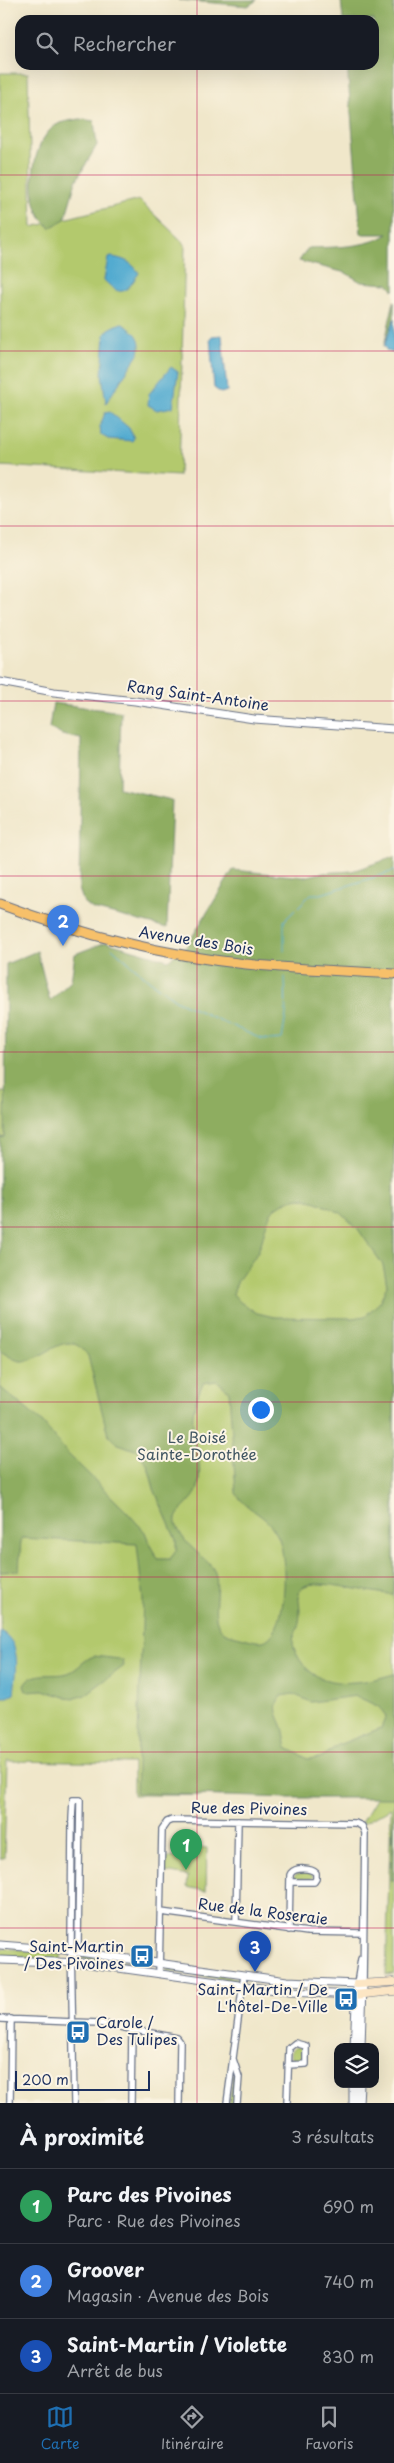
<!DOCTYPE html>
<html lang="fr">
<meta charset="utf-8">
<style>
:root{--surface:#171b24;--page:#242831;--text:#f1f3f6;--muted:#9ea1a6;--line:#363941;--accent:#1f6fb2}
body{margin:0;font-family:"Playpen Sans",sans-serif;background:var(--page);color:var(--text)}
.controls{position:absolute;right:15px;bottom:15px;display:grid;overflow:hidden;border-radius:10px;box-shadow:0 5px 20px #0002}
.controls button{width:45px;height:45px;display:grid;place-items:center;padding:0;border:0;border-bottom:1px solid var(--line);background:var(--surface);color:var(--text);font:25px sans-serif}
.scale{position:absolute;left:15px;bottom:12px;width:135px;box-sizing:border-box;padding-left:5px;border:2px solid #1b2f5e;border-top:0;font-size:14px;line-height:18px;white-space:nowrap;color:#1b2f5e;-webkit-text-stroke:4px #fcf5e5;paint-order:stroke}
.you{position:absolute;left:260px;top:1409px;width:18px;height:18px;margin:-12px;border:4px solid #fff;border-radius:50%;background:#1a73e8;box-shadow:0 0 0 8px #1a73e833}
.badge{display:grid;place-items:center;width:32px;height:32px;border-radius:50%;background:var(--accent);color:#fff;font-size:16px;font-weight:700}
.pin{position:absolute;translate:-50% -41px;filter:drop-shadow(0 1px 2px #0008)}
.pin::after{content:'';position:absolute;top:26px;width:18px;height:15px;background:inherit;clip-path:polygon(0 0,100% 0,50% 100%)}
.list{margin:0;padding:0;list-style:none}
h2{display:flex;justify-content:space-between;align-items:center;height:65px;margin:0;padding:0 20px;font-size:21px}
h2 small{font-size:16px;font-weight:400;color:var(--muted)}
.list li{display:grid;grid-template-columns:32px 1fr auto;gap:15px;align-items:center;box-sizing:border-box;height:75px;padding:0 20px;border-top:1px solid var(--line)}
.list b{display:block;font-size:19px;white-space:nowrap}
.list p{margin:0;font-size:16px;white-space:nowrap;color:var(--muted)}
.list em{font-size:16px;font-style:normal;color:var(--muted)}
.icon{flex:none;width:28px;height:28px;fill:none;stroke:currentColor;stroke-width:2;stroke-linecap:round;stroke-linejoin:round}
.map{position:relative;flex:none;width:394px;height:2103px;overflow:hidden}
.search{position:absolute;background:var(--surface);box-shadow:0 5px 20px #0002;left:15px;right:15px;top:15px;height:55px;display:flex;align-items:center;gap:12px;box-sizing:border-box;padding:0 18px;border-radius:15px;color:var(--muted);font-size:19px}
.sheet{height:290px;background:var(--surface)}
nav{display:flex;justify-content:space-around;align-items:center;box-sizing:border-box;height:70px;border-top:1px solid var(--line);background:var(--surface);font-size:14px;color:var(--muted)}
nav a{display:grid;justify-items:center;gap:2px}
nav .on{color:var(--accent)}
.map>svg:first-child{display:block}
.green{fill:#b3c96d;stroke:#677c66}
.forest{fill:#8ead60;stroke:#546e5f;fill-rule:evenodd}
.water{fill:#52abd0;stroke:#366d97}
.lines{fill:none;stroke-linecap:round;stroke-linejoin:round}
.stream{stroke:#52abd0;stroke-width:1}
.minor-casing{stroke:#666f84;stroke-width:8}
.tertiary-casing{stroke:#666f84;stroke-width:9}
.secondary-casing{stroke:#666f84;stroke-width:9}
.primary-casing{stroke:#666f84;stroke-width:11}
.minor{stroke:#fff;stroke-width:5.5}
.tertiary{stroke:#fff;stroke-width:7}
.secondary{stroke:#fce6c4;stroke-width:8}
.primary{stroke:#f7c06b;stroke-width:9}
.grid{fill:none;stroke:#c2185b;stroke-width:1;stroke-opacity:0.55}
.labels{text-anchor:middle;stroke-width:4;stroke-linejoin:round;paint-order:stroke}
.street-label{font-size:15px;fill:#1b2f5e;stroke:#fcf5e5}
.park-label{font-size:15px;fill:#415662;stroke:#fcf5e5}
.poi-label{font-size:15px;fill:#1b2f5e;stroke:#fcf5e5;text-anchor:end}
</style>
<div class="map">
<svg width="394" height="2103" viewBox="0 0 394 2103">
<rect width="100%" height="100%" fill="#fcf5e5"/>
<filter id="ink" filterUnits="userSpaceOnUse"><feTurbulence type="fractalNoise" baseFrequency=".02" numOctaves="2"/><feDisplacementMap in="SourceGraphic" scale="10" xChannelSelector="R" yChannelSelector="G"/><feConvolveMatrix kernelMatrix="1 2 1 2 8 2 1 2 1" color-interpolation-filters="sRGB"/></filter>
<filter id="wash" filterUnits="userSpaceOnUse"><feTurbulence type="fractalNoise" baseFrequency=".0096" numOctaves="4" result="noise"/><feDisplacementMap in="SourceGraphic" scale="20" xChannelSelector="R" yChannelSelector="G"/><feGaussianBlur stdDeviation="1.12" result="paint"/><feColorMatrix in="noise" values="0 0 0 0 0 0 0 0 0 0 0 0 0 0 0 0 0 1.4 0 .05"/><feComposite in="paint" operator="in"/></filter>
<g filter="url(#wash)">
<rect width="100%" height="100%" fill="#f0e7ca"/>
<!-- green -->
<path class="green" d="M0,73h28l4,154 107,-27 46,44 -6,232 -179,-10z
M1,1092l393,41v841l-8,1 5,-167 -27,15 -2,-1 15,-25 -244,-2v-32l-126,-2 -3,97h-4z
M196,1847l11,1 -1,43 -19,-4 1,-11 -23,-4v-14l24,-2v-7z
M297,1873h14l2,4 -2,2h-15l-3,-2z
M0,1948l62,4 -1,7 -61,-2z
M83,1956l53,7 -53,-4z
M167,1968l70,10 -1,3 -69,-10z
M291 2054a7 7 0 1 1 14 0a7 7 0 1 1-14 0Z
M235,2072v31h-6l5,-30z"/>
<!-- forest -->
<path class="forest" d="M179,0h78l-9,6z
M341,0h53v291l-6,-7 -27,-2 -15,-9 -47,-12 9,-13c24,-1 59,0 80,-14h-27l-14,-169h27v-45h-31z
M80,119l14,2 3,24 -21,36 -11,38 -15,9c-3,-4 -8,-8 -10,-12 -14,-24 -8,-81 20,-93 6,-2 14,-3 20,-4z
M394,301v19l-10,26z
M53,703l68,9 -2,76 53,12 -5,128 -74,-19 -9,-6 -5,-14 2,-150 -19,-4 -13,-7z
M394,857v737c-21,1 -77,-17 -91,-7 -2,1 -3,4 -5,6 2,11 3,23 0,34 -2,5 -5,10 -5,15 0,6 4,13 7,18 20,32 63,23 94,14v206h-3l3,-82h-107l-151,-5 7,-193 -6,-56 -116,-6 -2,33 -19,1v-185l43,36 25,31 58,57 19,21 6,15 7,12h12l6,-8v-11l-22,-51 -6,-23 -10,-15 -22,-8 -8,-8 -20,-79c-22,-32 -42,6 -67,5 -6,0 -15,-7 -21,-10v-213l5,-1 1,-173 31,-13 13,50 21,-20 4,-27 31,-12 62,18 18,-13 47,-77 71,7 17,-4 31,-2zM301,1198l16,4 24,11 17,16 25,36 4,20 -7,17 -15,14 -13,2 -78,-1 -17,-4 -17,-11 -7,-8c4,-18 17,-27 25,-43 7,-13 6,-33 18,-43 8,-6 16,-9 25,-10zM217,1381l12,10 7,102c12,20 32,20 43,46 8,20 9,89 -13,101 -7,3 -14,0 -22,-2 -6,-2 -16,-3 -21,-7 -15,-13 -2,-41 -8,-58 -4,-14 -33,-26 -39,-50 -3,-11 20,-22 22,-36 5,-23 -3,-39 -5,-60 -2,-16 4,-30 10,-44zM293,1694l18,8 45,-6 23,11 7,9 -5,12 -43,17 -18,13 -12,1 -21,-11c-2,-7 -2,-16 -5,-23 -5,-12 -9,-18 -1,-29z
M94,1656l25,3 4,2 1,5 -39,29 -9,3 -11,-1 -22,-7 -17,1 -2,-5c6,-15 27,-10 40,-12 13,-2 18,-14 30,-18z"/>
<!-- water -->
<path class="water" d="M112,257c12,2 20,5 27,16 -13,19 -17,26 -35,7l4,-22z
M394,319v34l-7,-2 -3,-5z
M121,323c14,8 22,15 18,30l-33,50 -4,-28 3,-41 4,-5z
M222,335l5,56 -6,2 -7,-5 -4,-50 2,-2z
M171,367l7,5 -5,35 -16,3 -9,-5 1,-11z
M110,412l19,16 5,10 -2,3 -24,-2 -7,-4 -1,-9 5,-13z
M0,1631c23,12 16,41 14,63l-6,3h-8z"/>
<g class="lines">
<!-- stream -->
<path class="stream" d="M112,948l38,33 27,20 82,37 11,2 12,-1 4,-24 -1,-38
M284,951v-30l27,-27h10l73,-23"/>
</g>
</g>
<g filter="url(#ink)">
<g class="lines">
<!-- minor casing -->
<g class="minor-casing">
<path id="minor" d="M161,1912l147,20 55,1
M236,1922l2,-101
M289,1930l1,-55 1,-2c5,-6 20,-5 25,0v6l-2,3h-24
M72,1962l6,-19 2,-143h-7l-1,19 -1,124 3,160
M159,1974l3,-145 5,-7 5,-2 183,3 7,3 3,7 -2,151
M357,1984l4,-25
M0,2019l99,4 78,15 3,4 -1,61
M233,2059l6,18 -2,26
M10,2103l1,-84
M131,2103l1,-74
M227,2103l17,-128
M287,2103l2,-55 6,-5 11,3v18l-18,1"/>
</g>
<!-- tertiary casing -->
<g class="tertiary-casing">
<path id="tertiary" d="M0,682l54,10 81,9 119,18 140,10
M0,1945l64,5 223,31 70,3 -3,63
M0,1960l83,3 206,29 66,3
M361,2047l2,-63
M353,2103v-19
M359,2103l1,-19"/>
</g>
<!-- secondary casing -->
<g class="secondary-casing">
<path id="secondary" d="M357,1984l37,-2
M355,1995l39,-4"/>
</g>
<!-- primary casing -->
<g class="primary-casing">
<path id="primary" d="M0,904c79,30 162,51 246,60 49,5 99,7 148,10"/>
</g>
<!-- minor -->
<use href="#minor" class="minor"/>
<!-- tertiary -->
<use href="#tertiary" class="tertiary"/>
<!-- secondary -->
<use href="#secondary" class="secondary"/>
<!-- primary -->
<use href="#primary" class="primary"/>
</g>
</g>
<!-- grid -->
<path class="grid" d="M197,0v20M197,65v2038M0,175h394M0,351h394M0,526h394M0,701h394M0,876h394M0,1052h394M0,1227h394M0,1402h394M0,1577h394M0,1752h394M0,1928h394"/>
<!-- icons -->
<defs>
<g id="bus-square" transform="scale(1.25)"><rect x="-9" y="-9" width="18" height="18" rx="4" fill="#1f6fb2" stroke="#fcf5e5"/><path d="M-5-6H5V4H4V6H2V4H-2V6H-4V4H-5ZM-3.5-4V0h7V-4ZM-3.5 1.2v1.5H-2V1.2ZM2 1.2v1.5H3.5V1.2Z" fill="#fff"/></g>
</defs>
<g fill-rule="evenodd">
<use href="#bus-square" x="142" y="1956"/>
<use href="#bus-square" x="346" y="1999"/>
<use href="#bus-square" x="78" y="2032"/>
</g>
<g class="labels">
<!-- street labels -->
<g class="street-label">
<text transform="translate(198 696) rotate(8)" y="5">Rang Saint-Antoine</text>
<text transform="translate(196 941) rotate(9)" y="5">Avenue des Bois</text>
<text transform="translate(249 1809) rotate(1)" y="5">Rue des Pivoines</text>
<text transform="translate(263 1912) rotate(7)" y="5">Rue de la Roseraie</text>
</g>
<!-- park labels -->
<g class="park-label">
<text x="197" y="1443">Le Boisé<tspan x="197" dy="17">Sainte-Dorothée</tspan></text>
</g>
<!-- poi labels -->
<g class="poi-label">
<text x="124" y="1952">Saint-Martin<tspan x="124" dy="17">/ Des Pivoines</tspan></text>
<text x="328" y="1995">Saint-Martin / De<tspan x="328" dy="17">L'hôtel-De-Ville</tspan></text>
<text x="96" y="2028" text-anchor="start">Carole /<tspan x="96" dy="17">Des Tulipes</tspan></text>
</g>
</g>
</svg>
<div class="controls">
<button><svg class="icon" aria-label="layers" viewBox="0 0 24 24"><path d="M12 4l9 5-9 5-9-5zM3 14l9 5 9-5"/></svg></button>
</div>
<div class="scale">200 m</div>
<div class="you"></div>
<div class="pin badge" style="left:186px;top:1870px;background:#2e9e5b">1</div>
<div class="pin badge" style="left:63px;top:946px;background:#3f7fe0">2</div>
<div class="pin badge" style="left:255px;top:1972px;background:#1a4fb4">3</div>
<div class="search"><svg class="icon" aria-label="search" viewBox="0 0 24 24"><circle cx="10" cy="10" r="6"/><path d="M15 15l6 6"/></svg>Rechercher</div>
</div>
<section class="sheet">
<h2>À proximité<small>3 résultats</small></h2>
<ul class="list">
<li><span class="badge" style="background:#2e9e5b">1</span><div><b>Parc des Pivoines</b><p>Parc · Rue des Pivoines</p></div><em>690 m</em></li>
<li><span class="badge" style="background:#3f7fe0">2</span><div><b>Groover</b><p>Magasin · Avenue des Bois</p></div><em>740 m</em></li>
<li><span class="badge" style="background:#1a4fb4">3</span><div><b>Saint-Martin / Violette</b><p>Arrêt de bus</p></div><em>830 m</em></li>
</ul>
</section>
<nav>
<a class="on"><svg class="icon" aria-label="map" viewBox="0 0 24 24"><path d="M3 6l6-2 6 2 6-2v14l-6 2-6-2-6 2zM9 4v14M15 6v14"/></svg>Carte</a>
<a><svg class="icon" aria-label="directions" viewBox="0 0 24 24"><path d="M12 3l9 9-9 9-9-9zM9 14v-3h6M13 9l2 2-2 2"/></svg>Itinéraire</a>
<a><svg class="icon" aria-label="saved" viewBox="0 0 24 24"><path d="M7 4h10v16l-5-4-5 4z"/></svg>Favoris</a>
</nav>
